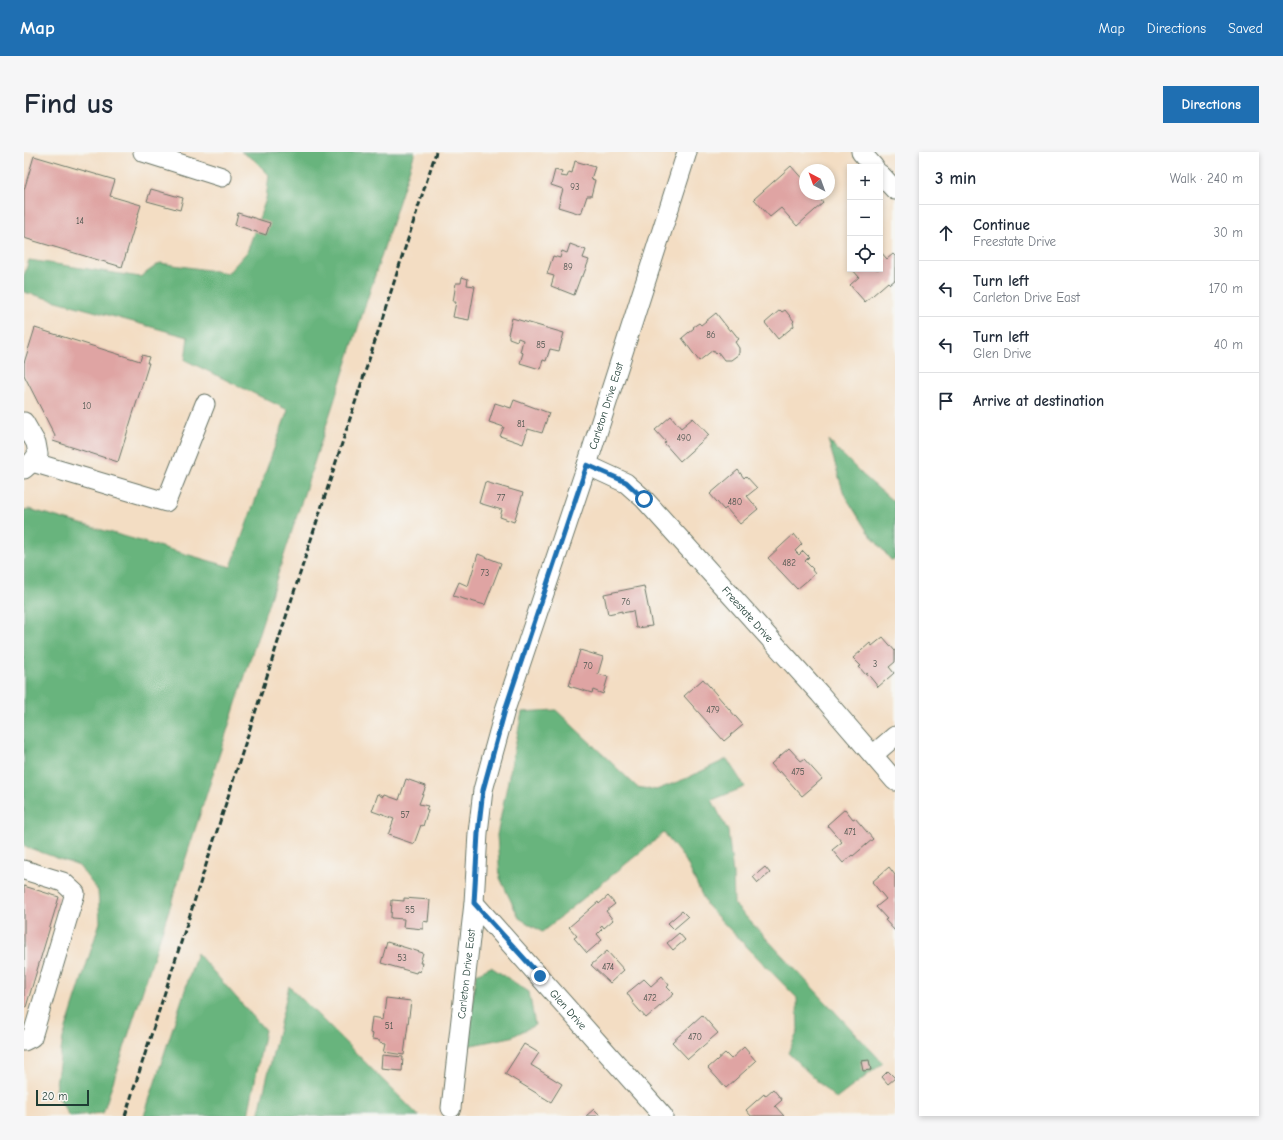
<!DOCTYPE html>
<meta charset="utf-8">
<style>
:root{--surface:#fff;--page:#f6f6f7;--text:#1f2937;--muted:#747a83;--line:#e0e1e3;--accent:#1f6fb2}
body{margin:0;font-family:"Comic Neue",sans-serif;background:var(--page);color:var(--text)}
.controls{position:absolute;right:12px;top:12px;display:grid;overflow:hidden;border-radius:0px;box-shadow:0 2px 6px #0003}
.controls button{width:36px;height:36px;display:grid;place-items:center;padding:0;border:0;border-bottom:1px solid var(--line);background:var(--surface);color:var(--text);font:20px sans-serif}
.compass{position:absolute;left:775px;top:12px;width:36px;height:36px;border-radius:50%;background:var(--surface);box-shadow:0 2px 6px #0003;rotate:319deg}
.scale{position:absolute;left:12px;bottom:10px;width:53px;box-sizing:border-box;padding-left:4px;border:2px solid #1f3d34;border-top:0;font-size:11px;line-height:14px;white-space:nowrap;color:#1f3d34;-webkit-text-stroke:3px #f6f6f2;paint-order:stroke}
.stop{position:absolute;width:12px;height:12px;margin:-9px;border:3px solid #1f6fb2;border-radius:50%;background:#fff}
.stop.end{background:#1f6fb2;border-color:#fff;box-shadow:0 1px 4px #0008}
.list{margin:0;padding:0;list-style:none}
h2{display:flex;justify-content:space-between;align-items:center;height:52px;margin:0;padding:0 16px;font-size:17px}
h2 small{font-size:13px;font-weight:400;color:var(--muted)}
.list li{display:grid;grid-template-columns:26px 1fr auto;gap:12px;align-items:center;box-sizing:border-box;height:56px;padding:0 16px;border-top:1px solid var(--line)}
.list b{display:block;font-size:15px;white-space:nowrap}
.list p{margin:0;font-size:13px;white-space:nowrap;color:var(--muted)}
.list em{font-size:13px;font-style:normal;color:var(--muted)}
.icon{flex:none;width:22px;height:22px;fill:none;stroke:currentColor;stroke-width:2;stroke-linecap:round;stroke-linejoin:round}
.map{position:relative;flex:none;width:871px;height:964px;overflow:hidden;border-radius:0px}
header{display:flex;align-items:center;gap:24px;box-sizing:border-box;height:56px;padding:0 20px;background:var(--accent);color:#fff}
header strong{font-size:19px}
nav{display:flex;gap:22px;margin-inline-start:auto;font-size:14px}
.intro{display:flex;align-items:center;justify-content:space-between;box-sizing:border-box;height:96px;padding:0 24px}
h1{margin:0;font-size:28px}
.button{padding:10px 18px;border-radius:0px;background:var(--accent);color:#fff;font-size:14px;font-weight:700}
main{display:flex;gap:24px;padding:0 24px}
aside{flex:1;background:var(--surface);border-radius:0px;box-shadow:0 2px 6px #0003}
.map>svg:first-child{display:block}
.forest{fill:#68b47d;stroke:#447858}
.building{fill:#dfa4a3}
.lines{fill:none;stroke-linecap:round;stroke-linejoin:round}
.minor-casing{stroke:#697566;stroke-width:21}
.minor{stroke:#fff;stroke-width:19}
.rail{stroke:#1f3d34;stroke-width:3;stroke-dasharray:6 3;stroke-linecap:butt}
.route{stroke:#1f6fb2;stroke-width:5}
.labels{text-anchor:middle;stroke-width:3;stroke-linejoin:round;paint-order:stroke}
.number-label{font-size:9px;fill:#4f5750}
.street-label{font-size:11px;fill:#1f3d34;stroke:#f6f6f2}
</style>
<header>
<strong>Map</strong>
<nav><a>Map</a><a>Directions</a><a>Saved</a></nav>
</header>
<div class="intro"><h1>Find us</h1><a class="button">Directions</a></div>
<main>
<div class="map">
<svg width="871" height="964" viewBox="0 0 871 964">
<rect width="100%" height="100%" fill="#f6f6f2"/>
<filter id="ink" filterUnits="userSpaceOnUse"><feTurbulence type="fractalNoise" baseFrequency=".025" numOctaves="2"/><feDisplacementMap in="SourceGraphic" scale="8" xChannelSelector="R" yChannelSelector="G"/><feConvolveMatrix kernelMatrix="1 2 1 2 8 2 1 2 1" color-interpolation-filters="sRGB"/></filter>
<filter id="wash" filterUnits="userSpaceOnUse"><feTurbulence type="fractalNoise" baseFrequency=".012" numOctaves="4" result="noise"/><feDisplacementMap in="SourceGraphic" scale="16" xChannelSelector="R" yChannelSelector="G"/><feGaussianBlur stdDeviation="0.9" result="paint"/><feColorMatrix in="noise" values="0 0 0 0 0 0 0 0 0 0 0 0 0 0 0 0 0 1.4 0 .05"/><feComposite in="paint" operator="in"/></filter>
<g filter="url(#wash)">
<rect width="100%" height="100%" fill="#f3ddc3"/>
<!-- forest -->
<path class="forest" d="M217,0h174l-312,961 -34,3 -14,-25 8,-53 37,-116 -2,-31 -19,-25 -55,-20v-336l5,-1 202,58 57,-157 -103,-50 3,-23 -164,-45v-16l5,-16 111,17 20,-14 68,10 19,-21 19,-53 3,-24 -16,-16z
M804,288l36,36 31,27v56l-4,1 -24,-29 -23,-37z
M532,558l81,77 19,3 29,-11 42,-20 18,28 -33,13 16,31 5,43 1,30 149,159 -47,36 -48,-46 10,-22 -1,-33 -90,-92 -21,-45 -22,-28 -122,99 -23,-14 -19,-40 -3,-43 25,-123z
M173,801l68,77 -17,86h-104z
M467,815l38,25 6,33 -24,12 -44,9 9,-72z
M265,834l130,130h-161z"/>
<g id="blocks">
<!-- building -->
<path class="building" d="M10,4l81,24 -5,16 31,9 -19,62 -98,-29v-48z
M551,9l20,6 -4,12 4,1 -4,16h-4l-6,18 -23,-7 5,-18 -12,-4 4,-15 7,2 -1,4 6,1 2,-5 3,1z
M767,14l14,16v12h11l7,9 -26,23 -16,-18 -11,9 -16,-18z
M127,37l32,9 -3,12 -33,-9z
M214,61l32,10 -4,12 -31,-10z
M546,92l16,6 -3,8 6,2 -6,16h-2l-7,19 -23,-9 3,-10 -7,-2 6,-18 7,2 2,-7 5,2z
M856,99l7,8 6,-5 2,2v24l-5,4 -2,-2 -23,20 -15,-17 9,-8 -7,-8h28z
M438,125l6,2 -1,6 8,1 -6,34 -16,-3 3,-15h-3l3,-19h5z
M756,158l2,2 3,-2 9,11 -1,1 1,4 -16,13 -13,-16z
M692,161l14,18 1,-2 8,10 -4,3 4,6v6l-8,6h-7l-6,-8 -2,2 -3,-4 -14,11 -17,-23 12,-10 -1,-1 6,-4 2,2z
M488,166l52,15 -5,18 -9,-2 -4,12 -3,-1 -3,9 -20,-6 3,-10 -3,-1 3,-12 -5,-2 -1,3 -8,-3v-3l-1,-1z
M11,176l105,33 2,-6 7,2 -2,6h2l-31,99 -65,-21 2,-5 -31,-61v-12z
M490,248l35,13 -7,20 -14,-4 -5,15 -23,-8 4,-9 -15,-5 6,-19 16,5z
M647,264l10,12 12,-10 16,17 -29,26 -16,-18 2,-1 -11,-12z
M714,318l6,8 2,-2 11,12 -10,8 11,13 -18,15 -14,-16 -2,2 -14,-16z
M461,330l38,11 -9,29 -14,-5 2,-7 -23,-7z
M770,382l8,10 -7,7 4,4 4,-4 6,6 -4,4 8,8 -1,1 3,4 -18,15 -29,-31z
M454,402l23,9 -16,42 -32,-9 6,-14 9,4z
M620,434l8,40 -16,2 -3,-17 -11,2v-2l-14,3 -4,-20z
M859,485l12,14v11l-6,5 5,6 -16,14 -11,-14 -1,2 -7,-8 2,-1 -8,-8 17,-15 2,3z
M556,498l23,7 -5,17 10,3 -5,17 -10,-4 -1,3 -23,-7z
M679,527l40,46 -19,16 -40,-45z
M765,596l12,13 3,-2 18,20 -20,17 -22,-25 -1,2 -8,-9z
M382,627l20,7 -7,18 9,2 -2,3 2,1 -5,16 -2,-1 -7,19 -26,-9 6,-16 -22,-8 6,-17 6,3 1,-2 14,5z
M821,657l8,10 2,-1 18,21 -20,17 -1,-1 -9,8 -11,-13 10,-8 -15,-17z
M741,715l5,6 -12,10 -5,-6z
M865,715l6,8v56l-10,-11 2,-1 -11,-12 10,-8 -14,-17z
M0,734l35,11 -33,110 -2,-1z
M584,744l7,8 -9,7 7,9 -9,8 -2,-3 -2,2 2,2 -5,5 5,6 -15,13 -13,-15 3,-2 -8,-9 29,-25 1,2z
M380,746l26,2 -2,22 -5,-1v8l-20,-2 1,-8 -13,-1 1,-18 12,1z
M658,759l6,6 -14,12 -6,-6z
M655,781l6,7 -12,10 -6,-7z
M363,790l36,11 -3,10h2l-2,9 -3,-1 -1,2 -35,-10z
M583,799l17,19 -14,13 -19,-18z
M638,824l7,9 -2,2 7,7 -28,24 -14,-16h1l-6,-9 17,-14 7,7z
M362,846l25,3 -7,54 -20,-3 2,-9 -6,-1v-2l-8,-1 1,-5 -3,-1 2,-16 11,2z
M678,863l16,18 -30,26 -16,-17z
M500,892l15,9 -8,12 31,19 -11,18 -46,-28z
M720,895l12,14 -30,27 -18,-20 17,-15 6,6z
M359,903l20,2 -1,14 -20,-2z
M845,908l2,10 -8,1 -2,-10z
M864,919l7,7 -7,6 -6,-7z
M749,937l9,11 -7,6 9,10h-33l-5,-6 18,-16 1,2z
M570,957l7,7h-15z"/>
</g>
</g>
<g filter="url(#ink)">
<use href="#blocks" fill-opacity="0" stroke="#697566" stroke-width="1"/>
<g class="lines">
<!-- minor casing -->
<g class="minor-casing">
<g id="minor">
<path d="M119,0l79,25"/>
<path d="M837,0l13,15"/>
<path d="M856,22l15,16"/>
<path d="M0,270l12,21 2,11 -6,8 -8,7"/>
<path d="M8,310l134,40 39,-98"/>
<path id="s1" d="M563,313l39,18 18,16 176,195 75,87"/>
<path d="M849,603l22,-19"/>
<path d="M0,718l39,12 12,11 -43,144 -8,4"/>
<path id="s2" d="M450,751l189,213"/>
<path id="s3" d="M427,956l23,-205 4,-70 5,-43 22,-80 82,-245 100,-313"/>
</g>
</g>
<!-- minor -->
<use href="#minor" class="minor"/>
<!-- rail -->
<path class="rail" d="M101,964l311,-964"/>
</g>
</g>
<g class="lines" filter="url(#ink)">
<!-- route -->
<path class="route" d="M516,824l-66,-73 4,-70 5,-43 22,-80 82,-245 39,17 18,17"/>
</g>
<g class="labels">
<!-- number labels -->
<g class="number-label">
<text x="551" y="38">93</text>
<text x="56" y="72">14</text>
<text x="544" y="118">89</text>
<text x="687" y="186">86</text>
<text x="517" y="196">85</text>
<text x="63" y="257">10</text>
<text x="497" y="275">81</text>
<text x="660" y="289">490</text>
<text x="477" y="349">77</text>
<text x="711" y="353">480</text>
<text x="765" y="414">482</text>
<text x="461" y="424">73</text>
<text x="602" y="453">76</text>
<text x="851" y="515">3</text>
<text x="564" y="517">70</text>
<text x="689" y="561">479</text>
<text x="774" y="623">475</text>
<text x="381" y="666">57</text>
<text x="826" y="683">471</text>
<text x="386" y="761">55</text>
<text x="378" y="809">53</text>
<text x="584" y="818">474</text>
<text x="626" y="849">472</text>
<text x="365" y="877">51</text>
<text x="671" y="888">470</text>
</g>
<!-- street labels -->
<g class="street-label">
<text dy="4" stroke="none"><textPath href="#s3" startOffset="723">Carleton Drive East</textPath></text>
<text dy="4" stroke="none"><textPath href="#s1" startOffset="222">Freestate Drive</textPath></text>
<text dy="4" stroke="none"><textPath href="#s3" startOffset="135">Carleton Drive East</textPath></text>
<text dy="4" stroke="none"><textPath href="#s2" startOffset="142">Glen Drive</textPath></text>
</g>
</g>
</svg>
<div class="controls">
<button>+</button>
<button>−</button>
<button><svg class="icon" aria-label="locate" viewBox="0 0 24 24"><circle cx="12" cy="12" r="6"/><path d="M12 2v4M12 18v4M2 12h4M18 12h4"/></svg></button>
</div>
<svg class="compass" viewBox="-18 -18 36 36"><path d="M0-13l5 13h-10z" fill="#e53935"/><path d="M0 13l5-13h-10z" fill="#747a83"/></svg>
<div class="scale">20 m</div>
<div class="stop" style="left:620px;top:347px"></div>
<div class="stop end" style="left:516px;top:824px"></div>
</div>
<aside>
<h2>3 min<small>Walk · 240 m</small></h2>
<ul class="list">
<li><svg class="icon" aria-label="ahead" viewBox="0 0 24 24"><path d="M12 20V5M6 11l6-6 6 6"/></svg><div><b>Continue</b><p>Freestate Drive</p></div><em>30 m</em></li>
<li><svg class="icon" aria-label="left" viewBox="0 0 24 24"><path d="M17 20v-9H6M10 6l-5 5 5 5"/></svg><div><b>Turn left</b><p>Carleton Drive East</p></div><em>170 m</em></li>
<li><svg class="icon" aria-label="left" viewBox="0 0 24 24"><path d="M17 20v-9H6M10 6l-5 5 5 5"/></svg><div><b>Turn left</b><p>Glen Drive</p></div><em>40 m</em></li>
<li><svg class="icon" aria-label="arrive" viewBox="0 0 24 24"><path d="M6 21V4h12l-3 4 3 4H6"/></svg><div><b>Arrive at destination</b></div></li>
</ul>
</aside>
</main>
